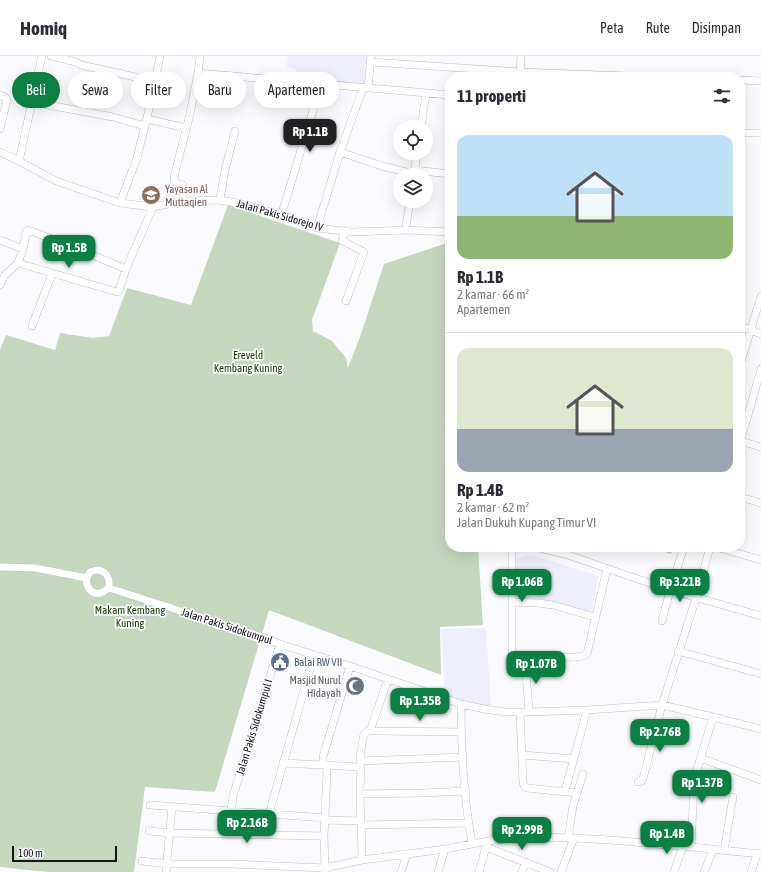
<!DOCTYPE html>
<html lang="id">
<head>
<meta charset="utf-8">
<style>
	body { margin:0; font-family:"Asap Condensed",sans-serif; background:#f2f2f3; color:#2b2b33; height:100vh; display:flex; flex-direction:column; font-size:15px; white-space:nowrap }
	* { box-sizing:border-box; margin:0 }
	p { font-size:13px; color:#7c7c81 }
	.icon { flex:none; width:22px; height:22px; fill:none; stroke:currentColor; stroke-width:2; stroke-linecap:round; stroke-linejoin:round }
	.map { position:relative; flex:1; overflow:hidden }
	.details { position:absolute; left:445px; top:16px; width:300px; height:480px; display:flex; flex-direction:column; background:#fff; border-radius:16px; box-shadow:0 4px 16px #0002 }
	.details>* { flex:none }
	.banner { position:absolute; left:12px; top:16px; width:373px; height:36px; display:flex; gap:8px }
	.buttons { position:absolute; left:393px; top:64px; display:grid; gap:8px }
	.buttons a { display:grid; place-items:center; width:40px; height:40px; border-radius:50%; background:#fff; box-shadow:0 4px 16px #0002; font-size:20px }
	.scale { position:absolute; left:12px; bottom:10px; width:105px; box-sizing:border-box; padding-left:4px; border:2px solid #161619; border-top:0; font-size:11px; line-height:14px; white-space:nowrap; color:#161619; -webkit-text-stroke:3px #fbfbff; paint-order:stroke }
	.price { position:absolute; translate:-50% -34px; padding:0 9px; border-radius:8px; background:#0b8043; color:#fff; font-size:13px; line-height:26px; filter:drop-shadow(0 1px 2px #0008) }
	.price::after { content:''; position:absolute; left:50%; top:24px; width:12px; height:9px; margin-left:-6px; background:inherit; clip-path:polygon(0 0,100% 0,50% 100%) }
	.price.active { background:#222; color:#fff }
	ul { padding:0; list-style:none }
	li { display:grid; align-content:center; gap:8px; height:212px; padding:0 12px }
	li+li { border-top:1px solid #e1e1e2 }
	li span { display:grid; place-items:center; height:124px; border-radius:12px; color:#555 }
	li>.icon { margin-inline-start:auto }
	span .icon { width:72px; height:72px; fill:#fffc; stroke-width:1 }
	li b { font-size:17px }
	h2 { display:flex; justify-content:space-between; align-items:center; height:48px; padding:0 12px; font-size:17px }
	.pill { padding:0 14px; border-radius:18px; background:#fff; box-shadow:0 4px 16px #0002; font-size:14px; line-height:36px }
	.pill.active { background:#0b8043; color:#fff }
	header { display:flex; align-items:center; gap:24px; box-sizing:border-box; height:56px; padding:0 20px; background:#fff; border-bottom:1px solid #e1e1e2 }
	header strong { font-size:19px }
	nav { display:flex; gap:22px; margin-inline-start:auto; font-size:14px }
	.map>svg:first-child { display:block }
</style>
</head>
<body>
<header>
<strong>Homiq</strong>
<nav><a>Peta</a><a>Rute</a><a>Disimpan</a></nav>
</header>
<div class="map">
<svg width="761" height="816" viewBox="0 0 761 816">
	<rect width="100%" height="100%" fill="#fbfbff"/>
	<path fill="#efeefc" d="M 288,0 L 367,0 L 367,27 L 296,23 L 296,13 L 287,11 Z
		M 531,499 L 599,520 L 591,557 L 544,544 L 515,545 L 515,503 Z
		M 486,572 L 491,652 L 445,645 L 441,573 Z"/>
	<path fill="#c5d8be" d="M 228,149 L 340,187 L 312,264 L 313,275 L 332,285 L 346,302 L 348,312 L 360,281 L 384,208 L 447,187 L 450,188 L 450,491 L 478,491 L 483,569 L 440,571 L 441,619 L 269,554 L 215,736 L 145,731 L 134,816 L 48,816 L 0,811 L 0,294 L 6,279 L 55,294 L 60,277 L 93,282 L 109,280 L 127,232 L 191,249 Z
		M 649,491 L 673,491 L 671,498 Z"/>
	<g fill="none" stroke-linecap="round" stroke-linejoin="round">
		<defs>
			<path id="minor" d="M 51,0 L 76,6 L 81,9 L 140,22 L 155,27
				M 371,6 L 520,16 L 653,21
				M 198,17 L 450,39
				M 520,21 L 521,0
				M 740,24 L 761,25
				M 368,32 L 371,0
				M 0,39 L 5,41 L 7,44 L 0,73
				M 32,46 L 113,61 L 145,70
				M 147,63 L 186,72
				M 421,71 L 426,38
				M 740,83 L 742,77 L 761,77
				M 0,96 L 19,105 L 56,125 L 120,147 L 153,151 L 183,145 L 220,144 L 237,147 L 268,155 L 317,172 L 352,176 L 407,174 L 450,176
				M 340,96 L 382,110 L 414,118
				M 19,105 L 42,0
				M 414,114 L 450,118
				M 414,119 L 417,97
				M 220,144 L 225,114 L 235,75
				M 183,145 L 183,129 L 177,127 L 174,124 L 174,121 L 189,62 L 198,17 L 200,0
				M 120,147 L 137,102 L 151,45 L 160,0
				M 281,160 L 321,28
				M 317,172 L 340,96 L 363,32
				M 407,174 L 406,170 L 410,145
				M 345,175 L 342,184 L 343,185 L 364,196 L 346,245
				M 0,184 L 23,193
				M 18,207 L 117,236 L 119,235 L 126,213 L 153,151
				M 0,229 L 5,219 L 18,207 L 23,193 L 26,177 L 28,174 L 78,193 L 126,213
				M 32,270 L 52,218
				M 740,270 L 761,278
				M 740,309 L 761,240
				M 740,385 L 761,391
				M 740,387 L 761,313
				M 740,441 L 761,447
				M 514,491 L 512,494 L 512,593 L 513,599 L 518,601 L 525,602 L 576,601 L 583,600 L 587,598 L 607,513
				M 536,491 L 565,498 L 670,534 L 761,560
				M 716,491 L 761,504
				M 0,511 L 35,512 L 87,522
				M 97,514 C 107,515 110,522 109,532 C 106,534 104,536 100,537 C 92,539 85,531 87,522 C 87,522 89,517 90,516 Z
				M 109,532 L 259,580 L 280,588 L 350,610 L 461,648 L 484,653 L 505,656 L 529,656 L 587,654 L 662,649 L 713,661 L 761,673
				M 512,546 L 538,547 L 553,549 L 595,561
				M 662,565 L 670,534 L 684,491
				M 678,595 L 761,618
				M 525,602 L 529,656
				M 461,648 C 461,695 464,743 472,788
				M 520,656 L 523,726 L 524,730 L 527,732 L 577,737
				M 371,672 L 371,674 L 374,675 L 462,676
				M 522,699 L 574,703
				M 700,702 L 761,724
				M 361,705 L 463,701
				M 283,707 L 360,711
				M 638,726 L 642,725 L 644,719 L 662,649 L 696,542 L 710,491
				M 565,735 L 587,654
				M 360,738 L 423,737 L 466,735
				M 150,749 L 326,762
				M 231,755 L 233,740 L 280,588
				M 269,758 L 314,599
				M 326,764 L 361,765
				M 361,769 L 468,767
				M 149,775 L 170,777 L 324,780
				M 568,782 L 573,750 L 583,718
				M 486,791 L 550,816
				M 691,791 L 694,728 L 696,717 L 713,661
				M 724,795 L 733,741
				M 362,804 C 362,780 360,757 360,733 C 360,726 362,707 360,702 L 363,682 L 364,679 L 371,672 L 388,623
				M 142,805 L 167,808 L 230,808 L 325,812 L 362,804 L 445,793 L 488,785 L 529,781 L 574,782 L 611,784 L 691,791 L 761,798
				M 166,816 L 172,750
				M 324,816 L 325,812 L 324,780 L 327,716 L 326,710 L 323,706 L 323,701 L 350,610
				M 401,816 L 407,798
				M 438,816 L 445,793
				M 479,816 L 487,787
				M 522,816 L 526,806
				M 561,816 L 574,782
				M 674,816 L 683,790
				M 704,816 L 713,794
				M 751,816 L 757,798"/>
		</defs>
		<use href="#minor" stroke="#bfbec8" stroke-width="8"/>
		<use href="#minor" stroke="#fff" stroke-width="7"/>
	</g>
	<defs>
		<symbol id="school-disc" viewBox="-11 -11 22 22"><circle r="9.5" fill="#8d6e63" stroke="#fbfbff"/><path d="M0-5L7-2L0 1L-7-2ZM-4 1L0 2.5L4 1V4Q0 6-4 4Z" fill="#fff"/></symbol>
		<symbol id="civic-disc" viewBox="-11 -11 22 22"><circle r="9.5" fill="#5c6f8a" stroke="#fbfbff"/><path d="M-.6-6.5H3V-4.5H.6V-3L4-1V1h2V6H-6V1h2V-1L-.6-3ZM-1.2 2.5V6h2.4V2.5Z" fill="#fff"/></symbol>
		<symbol id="mosque-disc" viewBox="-11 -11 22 22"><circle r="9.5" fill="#6b7280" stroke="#fbfbff"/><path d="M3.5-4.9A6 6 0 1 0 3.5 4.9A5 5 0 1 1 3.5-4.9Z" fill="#fff"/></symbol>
	</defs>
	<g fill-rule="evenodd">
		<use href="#school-disc" x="140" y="128" width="22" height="22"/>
		<use href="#civic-disc" x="269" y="595" width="22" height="22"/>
		<use href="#mosque-disc" x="344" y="619" width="22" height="22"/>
	</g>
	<g text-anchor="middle" stroke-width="3.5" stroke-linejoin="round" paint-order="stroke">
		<g font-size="11" fill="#785e54" stroke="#fbfbff" text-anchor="start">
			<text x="165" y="137">Yayasan Al<tspan x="165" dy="13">Muttaqien</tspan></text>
		</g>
		<g font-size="11" fill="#161619" stroke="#fbfbff">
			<text transform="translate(280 159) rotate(16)" y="4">Jalan Pakis Sidorejo IV</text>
			<text transform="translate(227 570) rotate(18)" y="4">Jalan Pakis Sidokumpul</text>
			<text transform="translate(254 671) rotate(-73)" y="4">Jalan Pakis Sidokumpul I</text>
		</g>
		<g font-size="11" fill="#153c00" stroke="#fbfbff">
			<text x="248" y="303">Ereveld<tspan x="248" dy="13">Kembang Kuning</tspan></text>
			<text x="130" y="558">Makam Kembang<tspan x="130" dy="13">Kuning</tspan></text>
		</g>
		<g font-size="11" fill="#4e5e75" stroke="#fbfbff" text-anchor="start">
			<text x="294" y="610">Balai RW VII</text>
		</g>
		<g font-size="11" fill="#5b616d" stroke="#fbfbff" text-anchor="end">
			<text x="341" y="628">Masjid Nurul<tspan x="341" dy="13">Hidayah</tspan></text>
		</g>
	</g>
</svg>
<div class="buttons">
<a><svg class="icon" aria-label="locate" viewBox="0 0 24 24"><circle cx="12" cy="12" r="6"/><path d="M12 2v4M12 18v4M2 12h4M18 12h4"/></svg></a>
<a><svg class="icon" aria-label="layers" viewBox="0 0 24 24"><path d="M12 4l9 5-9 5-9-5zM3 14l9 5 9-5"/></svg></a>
</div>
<div class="scale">100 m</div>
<b class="price active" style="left:310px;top:97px">Rp 1.1B</b>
<b class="price" style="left:69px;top:213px">Rp 1.5B</b>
<b class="price" style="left:522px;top:547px">Rp 1.06B</b>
<b class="price" style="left:680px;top:547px">Rp 3.21B</b>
<b class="price" style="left:536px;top:629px">Rp 1.07B</b>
<b class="price" style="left:420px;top:666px">Rp 1.35B</b>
<b class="price" style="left:660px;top:697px">Rp 2.76B</b>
<b class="price" style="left:702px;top:748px">Rp 1.37B</b>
<b class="price" style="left:247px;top:788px">Rp 2.16B</b>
<b class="price" style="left:522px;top:795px">Rp 2.99B</b>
<b class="price" style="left:667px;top:799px">Rp 1.4B</b>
<div class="banner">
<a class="pill active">Beli</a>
<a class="pill">Sewa</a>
<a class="pill">Filter</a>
<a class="pill">Baru</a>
<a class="pill">Apartemen</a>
</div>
<section class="details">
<h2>11 properti<svg class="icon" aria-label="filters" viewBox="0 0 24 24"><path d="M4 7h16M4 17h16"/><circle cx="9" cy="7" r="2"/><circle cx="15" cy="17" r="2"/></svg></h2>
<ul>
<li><span style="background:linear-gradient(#bfe0f5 65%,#8fb573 0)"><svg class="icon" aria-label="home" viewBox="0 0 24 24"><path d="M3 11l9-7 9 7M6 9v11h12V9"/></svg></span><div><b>Rp 1.1B</b><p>2 kamar · 66 m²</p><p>Apartemen</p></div></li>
<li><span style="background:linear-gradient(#dfe7d0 65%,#9aa5b1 0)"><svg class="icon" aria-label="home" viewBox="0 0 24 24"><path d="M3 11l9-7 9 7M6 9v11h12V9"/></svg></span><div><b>Rp 1.4B</b><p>2 kamar · 62 m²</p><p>Jalan Dukuh Kupang Timur VI</p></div></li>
</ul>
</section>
</div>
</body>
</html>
